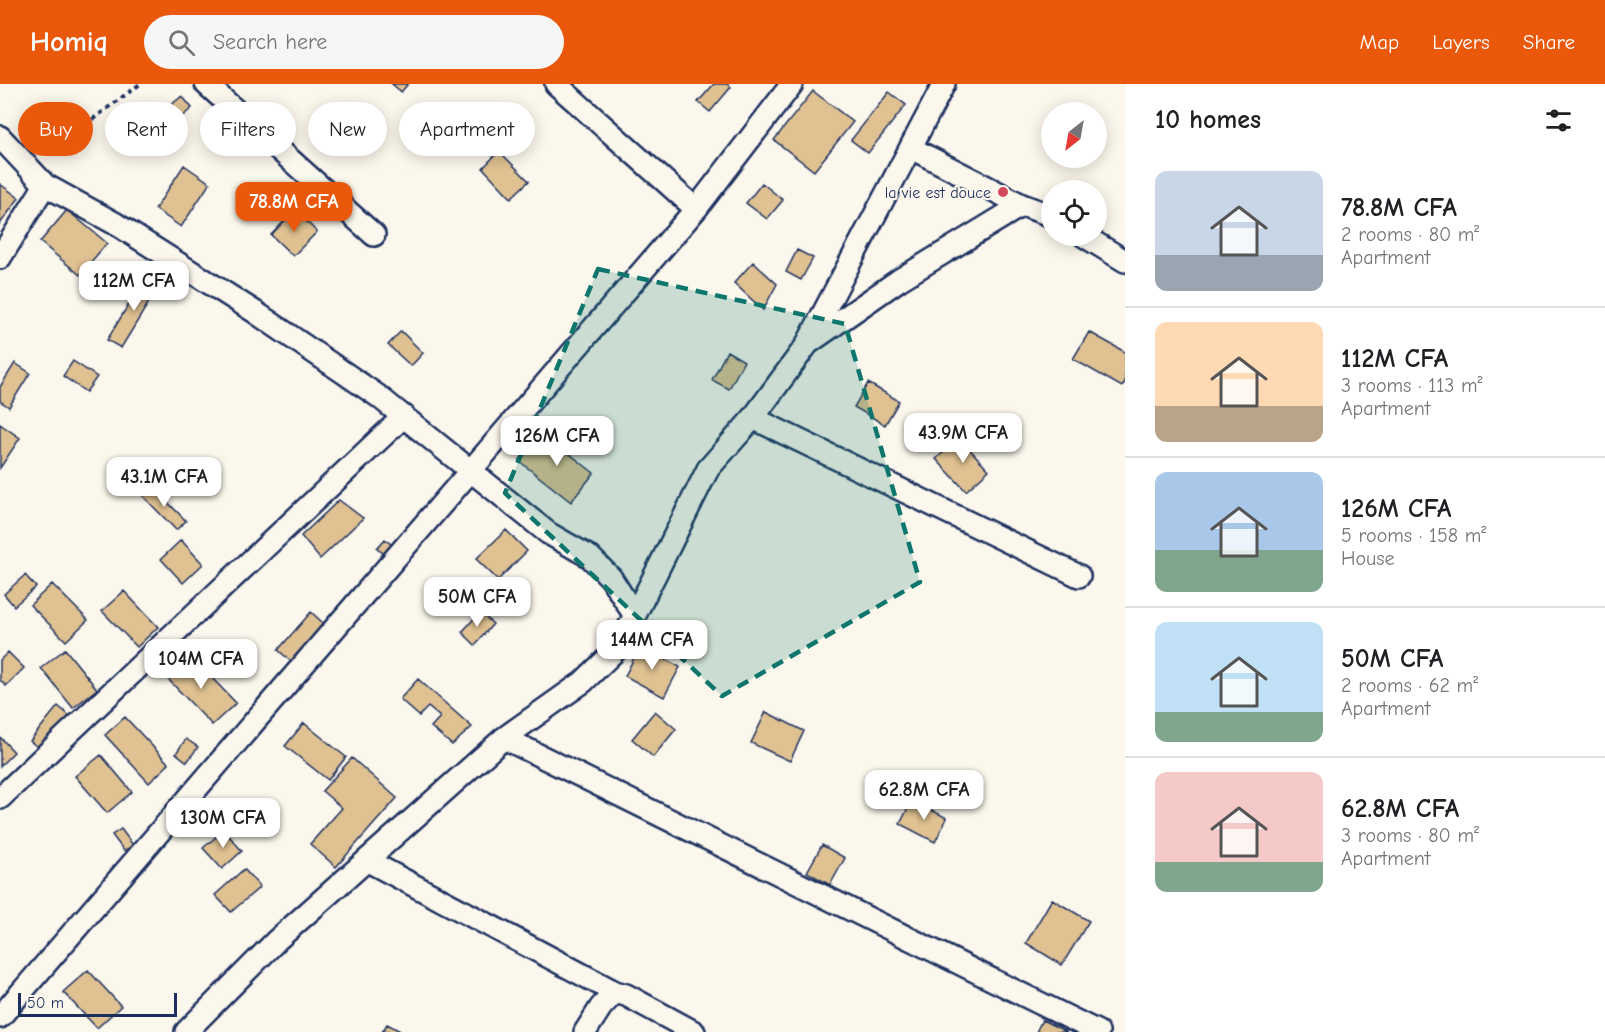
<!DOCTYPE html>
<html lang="en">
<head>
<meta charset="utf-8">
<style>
	body { margin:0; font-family:"Comic Neue",sans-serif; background:#f6f6f6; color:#202124; height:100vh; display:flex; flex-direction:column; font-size:22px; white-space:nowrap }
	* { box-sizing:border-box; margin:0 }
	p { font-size:20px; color:#757577 }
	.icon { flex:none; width:33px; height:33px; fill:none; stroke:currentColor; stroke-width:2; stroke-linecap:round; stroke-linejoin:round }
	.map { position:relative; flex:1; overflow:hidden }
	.sheet { display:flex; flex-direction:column; background:#fff; width:480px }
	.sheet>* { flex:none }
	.hud { position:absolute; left:18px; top:18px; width:570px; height:54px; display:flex; gap:12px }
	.needle { width:39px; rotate:211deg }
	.controls { position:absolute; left:1041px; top:18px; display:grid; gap:12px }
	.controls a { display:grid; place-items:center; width:66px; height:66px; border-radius:50%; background:#fff; box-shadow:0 3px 15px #0003; font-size:30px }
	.scale { position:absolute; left:18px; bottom:15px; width:159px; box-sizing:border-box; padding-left:6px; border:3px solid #1b2f5e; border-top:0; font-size:16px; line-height:21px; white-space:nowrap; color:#1b2f5e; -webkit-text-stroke:4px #fbf7ec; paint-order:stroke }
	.price { position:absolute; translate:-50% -51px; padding:0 14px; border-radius:12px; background:#fff; color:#222; font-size:20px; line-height:39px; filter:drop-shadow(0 2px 3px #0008) }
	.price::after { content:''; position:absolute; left:50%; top:36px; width:18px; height:14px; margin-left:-9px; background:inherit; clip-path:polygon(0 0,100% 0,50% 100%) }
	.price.current { background:#ea580c; color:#fff }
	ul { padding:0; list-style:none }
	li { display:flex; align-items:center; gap:18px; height:150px; padding:0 30px }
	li+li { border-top:2px solid #e0e0e0 }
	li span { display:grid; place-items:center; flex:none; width:168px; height:120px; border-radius:12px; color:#555 }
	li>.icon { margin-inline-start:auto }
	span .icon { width:72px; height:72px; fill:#fffc; stroke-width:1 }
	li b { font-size:26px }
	h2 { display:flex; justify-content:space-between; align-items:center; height:72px; padding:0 30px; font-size:26px }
	.chip { padding:0 21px; border-radius:27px; background:#fff; box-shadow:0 3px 15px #0003; font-size:21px; line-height:54px }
	.chip.current { background:#ea580c; color:#fff }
	header { display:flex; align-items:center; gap:36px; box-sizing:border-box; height:84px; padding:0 30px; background:#ea580c; color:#fff }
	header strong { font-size:28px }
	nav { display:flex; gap:33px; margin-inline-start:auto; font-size:21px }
	.search { width:420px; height:54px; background:#f6f6f6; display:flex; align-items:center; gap:15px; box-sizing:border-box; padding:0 21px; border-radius:33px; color:#757577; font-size:22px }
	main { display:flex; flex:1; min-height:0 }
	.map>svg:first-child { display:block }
</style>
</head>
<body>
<header>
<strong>Homiq</strong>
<div class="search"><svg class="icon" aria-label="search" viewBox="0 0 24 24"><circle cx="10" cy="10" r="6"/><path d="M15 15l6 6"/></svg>Search here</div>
<nav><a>Map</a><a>Layers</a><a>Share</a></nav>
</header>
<main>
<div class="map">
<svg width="1125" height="948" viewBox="0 0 1125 948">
	<rect width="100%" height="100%" fill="#fbf7ec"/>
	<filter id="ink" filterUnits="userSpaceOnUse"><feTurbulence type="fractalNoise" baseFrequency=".0167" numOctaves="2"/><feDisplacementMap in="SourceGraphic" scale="12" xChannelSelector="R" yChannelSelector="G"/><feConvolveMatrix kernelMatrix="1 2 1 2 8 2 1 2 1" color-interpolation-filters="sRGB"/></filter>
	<g filter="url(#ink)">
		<path fill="#dfc192" stroke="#1b2f5e" stroke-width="1.5" d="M 392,0 L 408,0 L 401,8 Z
			M 714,0 L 727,0 L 731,3 L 710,28 L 698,18 Z
			M 813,7 L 853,38 L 814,87 L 774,56 Z
			M 889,8 L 906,21 L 868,69 L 851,56 Z
			M 182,12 L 192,24 L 170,43 L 160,30 Z
			M 499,67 L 529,97 L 511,114 L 483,84 Z
			M 184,81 L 210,99 L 181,143 L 155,125 Z
			M 762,99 L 783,116 L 767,135 L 746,119 Z
			M 0,100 L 19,114 L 0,140 Z
			M 67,126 L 107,159 L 80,191 L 40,158 Z
			M 295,126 L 317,148 L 293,172 L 271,151 Z
			M 797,166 L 813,174 L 801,196 L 786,188 Z
			M 753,178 L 777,200 L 763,226 L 734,199 Z
			M 146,192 L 160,200 L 121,264 L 107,256 Z
			M 401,247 L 423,269 L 411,282 L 388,261 Z
			M 1089,248 L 1125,268 L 1125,298 L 1122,303 L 1073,275 Z
			M 727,267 L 744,277 L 729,305 L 712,296 Z
			M 73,277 L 97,293 L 86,308 L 63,292 Z
			M 15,279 L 30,289 L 9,323 L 0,317 L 0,303 Z
			M 868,299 L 899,317 L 885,341 L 854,323 Z
			M 0,340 L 20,354 L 0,384 Z
			M 542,348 L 594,389 L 571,418 L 519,377 Z
			M 959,354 L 989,386 L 966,407 L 936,375 Z
			M 153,403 L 186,437 L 176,446 L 143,412 Z
			M 339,416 L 363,434 L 320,475 L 301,452 Z
			M 506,446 L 527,467 L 498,496 L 476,475 Z
			M 385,455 L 402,470 L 394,479 L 377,464 Z
			M 181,456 L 203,480 L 183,499 L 161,475 Z
			M 25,491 L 36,503 L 14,522 L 4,510 Z
			M 52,500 L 88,536 L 66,557 L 30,521 Z
			M 124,507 L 158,543 L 137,563 L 102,527 Z
			M 311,528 L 333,548 L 300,585 L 278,566 Z
			M 480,528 L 493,540 L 475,561 L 462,548 Z
			M 640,562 L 680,583 L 664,613 L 625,592 Z
			M 65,565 L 97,605 L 73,624 L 41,584 Z
			M 8,568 L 24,584 L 6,602 L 0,596 L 0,576 Z
			M 190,571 L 236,619 L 212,641 L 166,593 Z
			M 418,595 L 472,643 L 452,661 L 431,643 L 440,633 L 428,623 L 419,632 L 400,615 Z
			M 58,622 L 70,632 L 42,667 L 30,657 Z
			M 655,627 L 676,645 L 653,673 L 632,655 Z
			M 766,628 L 804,647 L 790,677 L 751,659 Z
			M 125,633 L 169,680 L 149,699 L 105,651 Z
			M 304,639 L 346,673 L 328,696 L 285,662 Z
			M 0,653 L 14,668 L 0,682 Z
			M 186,655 L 198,663 L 187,678 L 176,669 Z
			M 101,671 L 132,708 L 107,729 L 75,692 Z
			M 352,674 L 397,714 L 336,783 L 310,760 L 342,724 L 322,707 Z
			M 912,716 L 947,734 L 935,758 L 900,740 Z
			M 121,745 L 133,761 L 124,767 L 112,751 Z
			M 224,746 L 242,767 L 222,785 L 203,764 Z
			M 822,761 L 845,774 L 830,801 L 807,788 Z
			M 244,785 L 260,803 L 231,828 L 215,811 Z
			M 1052,815 L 1089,837 L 1062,881 L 1026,859 Z
			M 88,886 L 121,922 L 97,944 L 63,908 Z
			M 1042,936 L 1067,948 L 1036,948 Z
			M 387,940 L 402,948 L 382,948 Z"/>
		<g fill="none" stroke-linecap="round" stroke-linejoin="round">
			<defs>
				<path id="minor" d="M 206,0 L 374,151
					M 556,0 L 696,125
					M 0,53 L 45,101 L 116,140 L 255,228 L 378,312 L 548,449 L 590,473 L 611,494 L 635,532
					M 911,64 L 1022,121
					M 1084,152 L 1125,177
					M 0,174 L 45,101
					M 810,258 L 899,196 L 1022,121 L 1052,132
					M 753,334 L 1079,492
					M 504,654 L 1098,948
					M 0,714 L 404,332
					M 368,777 L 615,908
					M 0,933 L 696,125 L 792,0
					M 186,948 L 277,856 L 504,654 L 583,598 L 619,563 L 708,385 L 753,334 L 806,262 L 944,0
					M 585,948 L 601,923 L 615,908 L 626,911 L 694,948"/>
			</defs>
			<use href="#minor" stroke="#1b2f5e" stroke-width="26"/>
			<path stroke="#1b2f5e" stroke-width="4" stroke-dasharray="4.5 4.5" stroke-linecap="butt" d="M 36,61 L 69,53 L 140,0"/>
			<use href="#minor" stroke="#fbf7ec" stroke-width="21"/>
		</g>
	</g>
	<path fill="#0f766e" fill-opacity="0.2" stroke="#0f766e" stroke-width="4.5" stroke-dasharray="12 8" stroke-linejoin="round" d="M 598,185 L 845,240 L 920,498 L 722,612 L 505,409 Z"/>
	<circle fill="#d1495b" stroke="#fbf7ec" stroke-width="2" cx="1003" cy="108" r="6"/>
	<g text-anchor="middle" stroke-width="4.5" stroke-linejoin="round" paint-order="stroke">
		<g font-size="16" fill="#1b2f5e" stroke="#fbf7ec" text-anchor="end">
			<text x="991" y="114">la vie est douce</text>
		</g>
	</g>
</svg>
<div class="controls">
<a><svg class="needle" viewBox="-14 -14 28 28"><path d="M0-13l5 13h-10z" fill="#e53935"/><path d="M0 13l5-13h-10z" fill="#757577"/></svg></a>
<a><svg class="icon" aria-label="locate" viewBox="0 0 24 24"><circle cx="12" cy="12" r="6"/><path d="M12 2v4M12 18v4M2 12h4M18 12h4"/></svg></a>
</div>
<div class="scale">50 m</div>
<b class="price current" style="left:294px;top:149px">78.8M CFA</b>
<b class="price" style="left:134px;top:228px">112M CFA</b>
<b class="price" style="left:963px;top:380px">43.9M CFA</b>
<b class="price" style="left:557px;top:383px">126M CFA</b>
<b class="price" style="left:164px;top:424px">43.1M CFA</b>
<b class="price" style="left:477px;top:544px">50M CFA</b>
<b class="price" style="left:652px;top:587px">144M CFA</b>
<b class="price" style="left:201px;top:606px">104M CFA</b>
<b class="price" style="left:924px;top:737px">62.8M CFA</b>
<b class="price" style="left:223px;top:765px">130M CFA</b>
<div class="hud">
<a class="chip current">Buy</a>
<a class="chip">Rent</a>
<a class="chip">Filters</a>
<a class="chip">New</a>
<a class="chip">Apartment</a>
</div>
</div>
<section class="sheet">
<h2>10 homes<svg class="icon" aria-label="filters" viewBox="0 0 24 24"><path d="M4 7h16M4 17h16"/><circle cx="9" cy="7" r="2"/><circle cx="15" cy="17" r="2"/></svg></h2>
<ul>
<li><span style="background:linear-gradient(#c9d6e8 70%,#9aa5b1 0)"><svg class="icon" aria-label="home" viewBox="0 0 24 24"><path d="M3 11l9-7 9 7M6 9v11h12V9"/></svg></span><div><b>78.8M CFA</b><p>2 rooms · 80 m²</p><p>Apartment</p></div></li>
<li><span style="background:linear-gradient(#ffd9b3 70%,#b9a48a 0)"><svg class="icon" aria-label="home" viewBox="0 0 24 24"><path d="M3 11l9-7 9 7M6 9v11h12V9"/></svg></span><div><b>112M CFA</b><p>3 rooms · 113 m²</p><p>Apartment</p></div></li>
<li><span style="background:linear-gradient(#a9c7e8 65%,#7fa58c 0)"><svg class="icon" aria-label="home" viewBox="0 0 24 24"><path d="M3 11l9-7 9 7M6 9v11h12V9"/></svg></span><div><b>126M CFA</b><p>5 rooms · 158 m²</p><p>House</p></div></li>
<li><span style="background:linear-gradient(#bfe0f5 75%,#7fa58c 0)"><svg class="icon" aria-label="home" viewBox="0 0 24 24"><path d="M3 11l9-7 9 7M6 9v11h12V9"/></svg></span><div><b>50M CFA</b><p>2 rooms · 62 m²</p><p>Apartment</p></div></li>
<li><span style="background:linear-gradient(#f6c9c9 75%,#7fa58c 0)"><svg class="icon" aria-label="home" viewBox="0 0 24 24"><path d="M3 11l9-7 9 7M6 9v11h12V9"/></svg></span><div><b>62.8M CFA</b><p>3 rooms · 80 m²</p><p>Apartment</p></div></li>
</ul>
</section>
</main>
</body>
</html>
